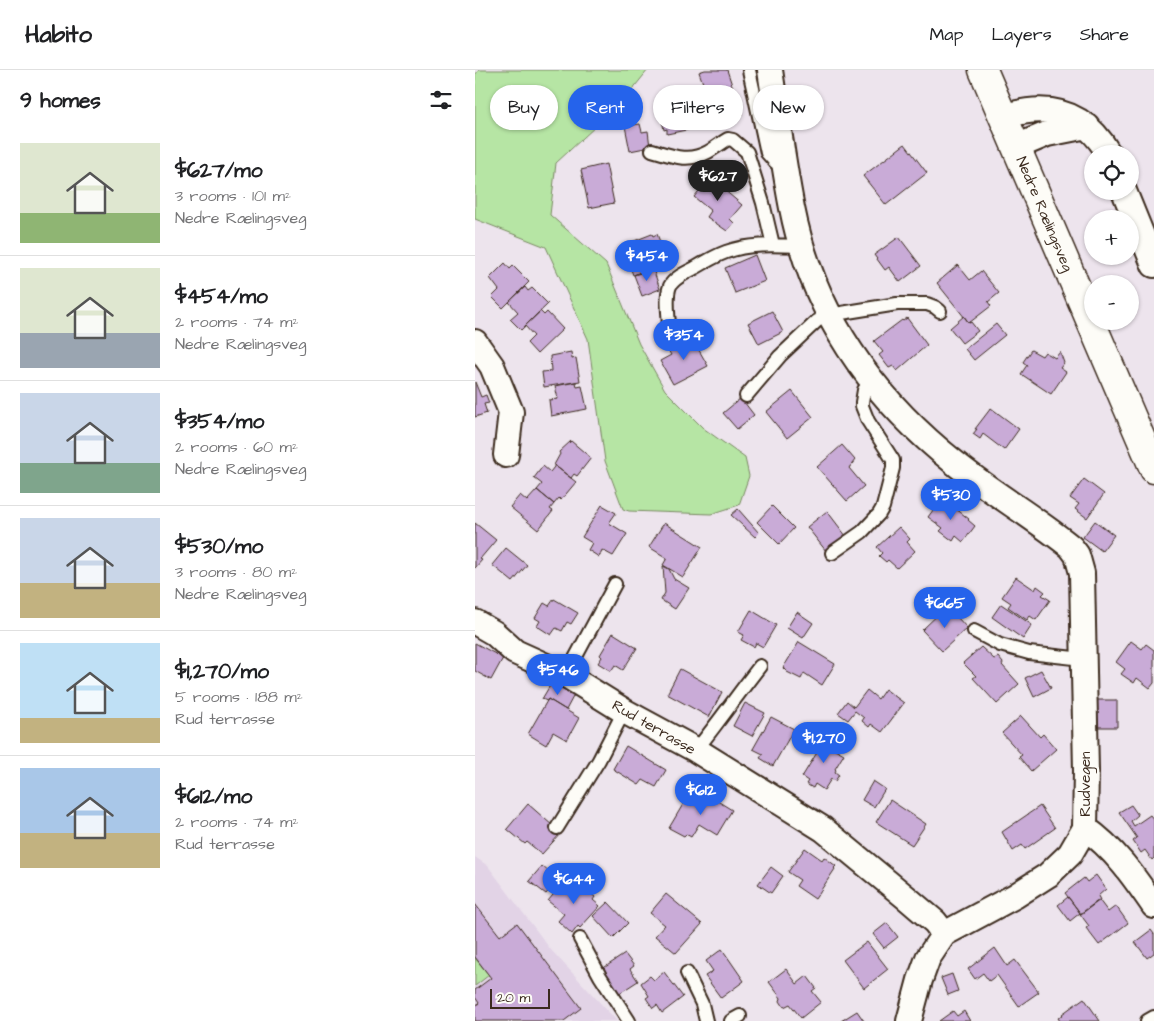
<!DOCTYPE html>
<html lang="en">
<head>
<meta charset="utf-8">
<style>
	body { margin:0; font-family:"Architects Daughter",sans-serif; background:#f6f6f6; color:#202124; height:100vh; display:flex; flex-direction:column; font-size:19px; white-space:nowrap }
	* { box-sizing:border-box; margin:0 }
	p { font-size:16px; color:#757577 }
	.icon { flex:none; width:28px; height:28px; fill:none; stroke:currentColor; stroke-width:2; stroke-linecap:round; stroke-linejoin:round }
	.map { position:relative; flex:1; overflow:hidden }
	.sheet { display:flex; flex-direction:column; background:#fff; width:475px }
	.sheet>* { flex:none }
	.guide { position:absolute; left:15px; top:15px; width:475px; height:45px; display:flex; gap:10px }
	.buttons { position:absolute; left:609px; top:75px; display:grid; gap:10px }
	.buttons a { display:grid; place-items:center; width:55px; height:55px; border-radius:50%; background:#fff; box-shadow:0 1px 4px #0004; font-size:25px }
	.scale { position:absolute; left:15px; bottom:12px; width:60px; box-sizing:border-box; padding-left:5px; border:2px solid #3b2a1e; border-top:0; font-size:14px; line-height:18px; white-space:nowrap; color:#3b2a1e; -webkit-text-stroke:4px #fdfcf7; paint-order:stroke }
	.price { position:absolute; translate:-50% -42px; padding:0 11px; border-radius:18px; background:#2563eb; color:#fff; font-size:16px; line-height:32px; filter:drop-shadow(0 1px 2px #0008) }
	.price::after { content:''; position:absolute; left:50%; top:30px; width:15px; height:11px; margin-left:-8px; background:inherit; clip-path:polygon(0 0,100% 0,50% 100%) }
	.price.on { background:#222; color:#fff }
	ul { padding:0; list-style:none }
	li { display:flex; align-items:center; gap:15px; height:125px; padding:0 20px }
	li+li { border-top:1px solid #e0e0e0 }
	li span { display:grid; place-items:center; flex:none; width:140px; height:100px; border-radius:0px; color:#555 }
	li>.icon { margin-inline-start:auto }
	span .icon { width:60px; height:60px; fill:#fffc; stroke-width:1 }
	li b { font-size:21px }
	h2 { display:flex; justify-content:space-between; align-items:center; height:60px; padding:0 20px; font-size:21px }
	.chip { padding:0 18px; border-radius:22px; background:#fff; box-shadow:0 1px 4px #0004; font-size:18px; line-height:45px }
	.chip.on { background:#2563eb; color:#fff }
	header { display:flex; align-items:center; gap:30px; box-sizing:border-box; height:70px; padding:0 25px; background:#fff; border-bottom:1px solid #e0e0e0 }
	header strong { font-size:24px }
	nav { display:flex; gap:28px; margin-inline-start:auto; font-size:18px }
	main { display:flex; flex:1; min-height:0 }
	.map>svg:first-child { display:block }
</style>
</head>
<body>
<header>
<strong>Habito</strong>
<nav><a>Map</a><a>Layers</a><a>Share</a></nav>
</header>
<main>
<section class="sheet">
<h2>9 homes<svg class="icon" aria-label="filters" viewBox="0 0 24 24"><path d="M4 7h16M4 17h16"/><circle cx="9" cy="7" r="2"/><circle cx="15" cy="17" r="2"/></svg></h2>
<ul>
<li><span style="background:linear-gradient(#dfe7d0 70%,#8fb573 0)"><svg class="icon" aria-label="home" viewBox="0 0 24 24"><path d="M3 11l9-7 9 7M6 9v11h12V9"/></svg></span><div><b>$627/mo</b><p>3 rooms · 101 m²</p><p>Nedre Rælingsveg</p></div></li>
<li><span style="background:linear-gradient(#dfe7d0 65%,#9aa5b1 0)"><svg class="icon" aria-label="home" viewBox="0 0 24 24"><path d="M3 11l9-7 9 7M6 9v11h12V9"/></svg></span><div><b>$454/mo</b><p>2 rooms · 74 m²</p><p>Nedre Rælingsveg</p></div></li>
<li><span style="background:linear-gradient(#c9d6e8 70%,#7fa58c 0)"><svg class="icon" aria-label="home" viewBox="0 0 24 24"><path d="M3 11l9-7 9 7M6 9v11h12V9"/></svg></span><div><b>$354/mo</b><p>2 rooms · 60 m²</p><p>Nedre Rælingsveg</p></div></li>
<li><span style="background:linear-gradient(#c9d6e8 65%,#c2b280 0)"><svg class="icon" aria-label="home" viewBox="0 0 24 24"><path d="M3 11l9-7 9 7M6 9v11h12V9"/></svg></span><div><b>$530/mo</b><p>3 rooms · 80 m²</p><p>Nedre Rælingsveg</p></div></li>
<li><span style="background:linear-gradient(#bfe0f5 75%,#c2b280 0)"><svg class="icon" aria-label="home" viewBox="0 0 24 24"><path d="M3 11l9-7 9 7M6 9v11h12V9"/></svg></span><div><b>$1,270/mo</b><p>5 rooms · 188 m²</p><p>Rud terrasse</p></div></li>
<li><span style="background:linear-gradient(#a9c7e8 65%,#c2b280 0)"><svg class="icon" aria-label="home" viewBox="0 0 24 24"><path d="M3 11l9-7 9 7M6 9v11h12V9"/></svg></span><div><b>$612/mo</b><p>2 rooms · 74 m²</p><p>Rud terrasse</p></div></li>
</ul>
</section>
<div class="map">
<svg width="679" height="951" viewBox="0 0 679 951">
	<rect width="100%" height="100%" fill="#ede4ed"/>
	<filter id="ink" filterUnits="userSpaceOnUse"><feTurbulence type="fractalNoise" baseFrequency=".02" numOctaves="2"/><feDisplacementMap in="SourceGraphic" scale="10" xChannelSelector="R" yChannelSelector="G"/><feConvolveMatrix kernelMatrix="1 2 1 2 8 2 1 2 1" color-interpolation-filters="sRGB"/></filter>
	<g filter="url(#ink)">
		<path fill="#e2d3e6" d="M 0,787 L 13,796 L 76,880 L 142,951 L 0,951 Z"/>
		<path fill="#b6e5a4" stroke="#788861" d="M 4,0 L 173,0 L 148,31 L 81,93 L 75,145 L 131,194 L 164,274 L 190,320 L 228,358 L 270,388 L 274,406 L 264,435 L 236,444 L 154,441 L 148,439 L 130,391 L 113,269 L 71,177 L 0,149 L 0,5 Z
			M 0,888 L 14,905 L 0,916 Z"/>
		<path fill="#c9abd7" stroke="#3b2a1e" d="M 230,0 L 252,0 L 267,45 L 242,53 L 224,2 Z
			M 212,32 L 216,59 L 192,64 L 192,59 L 189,60 L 187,50 L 190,50 L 188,36 Z
			M 165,54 L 167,62 L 173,61 L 175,77 L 155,81 L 150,56 Z
			M 430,74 L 452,103 L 411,135 L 388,106 Z
			M 131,94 L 139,133 L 114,138 L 106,100 Z
			M 242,103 L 253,112 L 247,118 L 267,135 L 255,149 L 259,153 L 252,161 L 232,147 L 236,141 L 219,127 L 236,106 L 238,108 Z
			M 177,164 L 178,166 L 182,164 L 192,190 L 187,192 L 188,193 L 158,205 L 149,180 L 156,178 L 154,173 Z
			M 424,167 L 446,196 L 425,212 L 414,197 L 410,200 L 399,185 Z
			M 280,185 L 290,211 L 260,223 L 250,198 Z
			M 30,193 L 35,199 L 38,196 L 54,212 L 28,238 L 17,227 L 24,220 L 15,208 Z
			M 483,195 L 495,210 L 506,201 L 524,223 L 513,232 L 516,236 L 494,253 L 462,213 Z
			M 178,199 L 185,219 L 167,226 L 159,205 Z
			M 50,217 L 53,221 L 57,218 L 73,234 L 46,260 L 35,249 L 43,242 L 34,232 Z
			M 65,241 L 69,245 L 72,242 L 88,259 L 62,284 L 52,273 L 59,266 L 50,256 Z
			M 297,241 L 308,262 L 284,274 L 273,253 Z
			M 489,246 L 494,253 L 496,252 L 503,261 L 487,273 L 475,258 Z
			M 432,248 L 452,275 L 422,301 L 418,296 L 414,298 L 404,285 L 408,282 L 399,271 L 427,250 L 428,251 Z
			M 521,254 L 530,265 L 499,290 L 490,279 Z
			M 217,268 L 233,296 L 198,314 L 185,291 L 196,285 L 193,280 Z
			M 556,280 L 567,286 L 570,282 L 580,288 L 585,282 L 589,293 L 585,298 L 591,302 L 576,324 L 546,304 L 552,295 L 548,292 Z
			M 96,282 L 97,289 L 101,288 L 105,311 L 69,317 L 67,302 L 76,301 L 75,286 Z
			M 0,312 L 6,327 L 11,325 L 14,333 L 9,334 L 12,343 L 0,347 Z
			M 101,312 L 102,317 L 107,316 L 112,339 L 76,346 L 74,330 L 83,329 L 80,316 Z
			M 317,321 L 338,347 L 312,368 L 291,342 Z
			M 266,328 L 279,345 L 262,359 L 248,343 Z
			M 516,338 L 544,359 L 529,380 L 508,364 L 505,369 L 498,364 L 502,359 L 500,359 Z
			M 96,371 L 116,388 L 102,406 L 99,404 L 96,408 L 79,395 L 85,384 L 84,382 Z
			M 367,375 L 380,390 L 374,398 L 389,416 L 372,431 L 342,397 Z
			M 79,395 L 101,412 L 86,430 L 84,428 L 79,434 L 62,420 L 67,414 L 59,408 L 68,396 L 75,402 L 79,397 Z
			M 609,409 L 629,424 L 612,448 L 600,439 L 604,434 L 595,428 Z
			M 62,420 L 79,434 L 75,439 L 78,441 L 63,460 L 35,437 L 45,425 L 52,431 Z
			M 467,428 L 494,449 L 493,450 L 500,456 L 488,472 L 481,466 L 478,471 L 465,461 L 468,458 L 453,447 Z
			M 127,435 L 141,443 L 134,453 L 152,464 L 138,486 L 127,480 L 124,487 L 113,480 L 117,473 L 107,467 Z
			M 297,436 L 319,458 L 304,474 L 282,452 Z
			M 263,439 L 284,463 L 280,467 L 256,445 Z
			M 352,441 L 371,466 L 351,481 L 332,457 Z
			M 620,451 L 639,465 L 627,481 L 608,467 Z
			M 0,453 L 21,470 L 5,489 L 7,490 L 0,498 Z
			M 189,453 L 227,477 L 208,507 L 188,495 L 192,488 L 174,477 Z
			M 424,457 L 435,469 L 432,472 L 440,481 L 422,498 L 413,490 L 411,492 L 404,486 L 407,483 L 402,477 Z
			M 31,478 L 52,495 L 38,512 L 17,495 Z
			M 188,496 L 194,499 L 199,509 L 214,518 L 200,539 L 186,530 L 190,523 Z
			M 541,507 L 560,520 L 562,516 L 570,522 L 567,525 L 575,530 L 561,550 L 555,546 L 552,550 L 533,537 L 536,533 L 527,527 Z
			M 79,529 L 103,543 L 96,554 L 92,552 L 87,561 L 81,558 L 76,565 L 62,556 L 65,551 L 60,548 L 69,533 L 74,536 Z
			M 526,534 L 557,555 L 548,569 L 517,547 Z
			M 472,536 L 492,558 L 467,581 L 447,560 Z
			M 276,540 L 301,555 L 288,577 L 281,573 L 279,577 L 266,570 L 269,565 L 263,562 Z
			M 322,542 L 338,553 L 328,568 L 312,558 Z
			M 138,563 L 162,578 L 148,600 L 140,595 L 136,601 L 123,593 L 127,587 L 125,585 Z
			M 656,571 L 667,579 L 671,574 L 679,580 L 679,613 L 675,618 L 662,608 L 659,613 L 646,604 L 650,599 L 641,592 Z
			M 324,572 L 360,594 L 347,615 L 329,603 L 326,609 L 312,602 L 308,598 Z
			M 0,573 L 28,588 L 16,610 L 0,601 Z
			M 506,577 L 519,589 L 523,587 L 528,593 L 527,595 L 544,614 L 522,634 L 498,608 L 501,606 L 488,593 Z
			M 205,599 L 247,622 L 234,647 L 192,624 Z
			M 566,600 L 576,618 L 559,627 L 550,608 Z
			M 77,612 L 99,625 L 91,640 L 73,629 L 72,631 L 67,629 Z
			M 410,619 L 429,633 L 407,662 L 396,654 L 394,657 L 387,651 L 389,648 L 380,641 L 373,650 L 363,643 L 372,631 L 379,637 L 392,620 L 403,629 Z
			M 73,629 L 104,648 L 92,670 L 78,662 L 71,675 L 53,664 Z
			M 621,630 L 642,630 L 642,657 L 621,657 Z
			M 270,633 L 290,643 L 277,666 L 258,656 Z
			M 546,646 L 565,667 L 568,664 L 581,679 L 556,701 L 544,687 L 547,685 L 527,663 Z
			M 296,647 L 319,659 L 298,696 L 285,688 L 288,684 L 278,679 Z
			M 354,663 L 366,669 L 360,679 L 369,684 L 360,699 L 361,700 L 360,702 L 364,705 L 360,711 L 356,709 L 349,720 L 340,714 L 338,718 L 331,714 L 333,711 L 327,707 Z
			M 151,676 L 191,700 L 181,717 L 168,710 L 164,715 L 138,699 Z
			M 398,711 L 410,719 L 399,737 L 387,730 Z
			M 226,721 L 257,740 L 242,765 L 224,754 L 216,767 L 211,764 L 209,766 L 194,758 L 210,731 L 217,735 Z
			M 415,730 L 451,754 L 437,775 L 401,752 Z
			M 53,734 L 86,763 L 67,784 L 52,772 L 50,774 L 32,759 Z
			M 656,735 L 663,745 L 656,751 L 659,756 L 675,745 L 679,750 L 679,788 L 677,790 L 670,780 L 666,783 L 658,771 L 662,768 L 644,742 Z
			M 565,736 L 580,758 L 550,779 L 547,775 L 538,781 L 527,762 Z
			M 330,778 L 347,790 L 349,787 L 361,796 L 359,798 L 360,799 L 340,829 L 321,816 L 325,810 L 313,802 Z
			M 67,796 L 83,810 L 71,824 L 54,811 Z
			M 296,797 L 308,806 L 296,823 L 283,814 Z
			M 621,805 L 631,819 L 623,826 L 625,830 L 606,844 L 590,823 L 609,808 L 612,812 Z
			M 92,808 L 99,814 L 101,811 L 120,827 L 118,830 L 125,836 L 105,858 L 103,856 L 97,864 L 83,851 L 89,844 L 73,831 Z
			M 191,824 L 227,854 L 201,883 L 180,866 L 190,855 L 175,843 Z
			M 593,827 L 605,843 L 595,851 L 583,835 Z
			M 624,830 L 633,842 L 641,836 L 653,853 L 624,875 L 611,858 L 614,856 L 605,844 Z
			M 133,832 L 153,853 L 138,868 L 118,846 Z
			M 0,834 L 25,866 L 42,853 L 106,938 L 89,951 L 0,951 L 0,936 L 4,933 L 0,927 L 0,920 L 16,908 L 0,887 Z
			M 412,853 L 423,867 L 409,878 L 398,864 Z
			M 676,860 L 679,864 L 679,883 L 672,888 L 660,872 Z
			M 392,872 L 413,899 L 389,918 L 368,890 Z
			M 520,878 L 532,896 L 540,890 L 564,922 L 544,936 L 522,905 L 514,911 L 508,903 L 500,909 L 493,899 Z
			M 247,879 L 269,911 L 246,928 L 230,906 L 238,901 L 231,891 Z
			M 150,884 L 159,896 L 155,899 L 163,911 L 143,924 L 127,899 Z
			M 311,899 L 322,914 L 332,906 L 341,918 L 337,921 L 346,932 L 326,948 L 315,934 L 309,937 L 305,931 L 306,928 L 294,912 Z
			M 189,902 L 208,927 L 187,943 L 182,935 L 178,938 L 171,928 L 174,926 L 166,913 L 175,906 L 179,910 Z
			M 477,904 L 483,921 L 473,925 L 466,908 Z
			M 609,928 L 625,951 L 585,951 L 583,948 L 588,945 L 587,944 Z
			M 382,941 L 389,951 L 366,951 Z
			M 478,941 L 482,946 L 489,941 L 495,951 L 464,951 Z"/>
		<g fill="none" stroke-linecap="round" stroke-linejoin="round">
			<defs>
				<path id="lane" d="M 274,0 L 292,83 L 300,92 L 309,98
					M 177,80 C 197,86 213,93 233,82 C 240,78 246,73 253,69 L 258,70 L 272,82 L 288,133 L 298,175
					M 194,258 C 194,245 190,228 195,216 C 199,208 212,202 220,198 C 230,192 240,186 251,182 C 275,173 302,175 327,176
					M 271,326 L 305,286 L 342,251 L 354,245 L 422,234 L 452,234 L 460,237 L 465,241
					M 357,483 L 387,462 L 404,444 L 408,437 L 418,398 L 418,390 L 393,351 L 387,336 L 387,332 L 389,320 L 396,311
					M 499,561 L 525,575 L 554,583 L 608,589
					M 91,605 L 140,514
					M 221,680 C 243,653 263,624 285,596
					M 82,758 L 124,690 L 149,641
					M 105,869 L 125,906 L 154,951
					M 212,903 L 227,934 L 231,951
					M 256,951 L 265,946
					M 672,951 L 679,947"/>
				<path id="street" d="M 295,0 C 302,46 308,92 317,138 C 338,244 397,327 480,393 C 517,423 559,447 596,477 L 602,485 L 607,503 L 611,701 L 610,758 L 595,784 L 573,805 L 540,826 L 469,864 L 453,888 L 445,910 L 434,951
					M 527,47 C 573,32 609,41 634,84
					M 541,77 L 572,64 L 612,56
					M 649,121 L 679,195
					M 0,272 L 17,296 L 36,342 L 31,385
					M 0,552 L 19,563 L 40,582 L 91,605 L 149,641 L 221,680 L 348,759 L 433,829 L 460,852 L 469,864
					M 610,758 C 640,779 659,807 679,836"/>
				<path id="primary" d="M 508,0 L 679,399"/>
			</defs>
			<use href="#lane" stroke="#3b2a1e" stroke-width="16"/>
			<use href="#street" stroke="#3b2a1e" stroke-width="28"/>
			<use href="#primary" stroke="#3b2a1e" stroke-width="31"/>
			<use href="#lane" stroke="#fdfcf7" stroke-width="12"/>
			<use href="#street" stroke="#fdfcf7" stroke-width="24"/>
			<use href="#primary" stroke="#fdfcf7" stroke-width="28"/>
		</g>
	</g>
	<g text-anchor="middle" stroke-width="4.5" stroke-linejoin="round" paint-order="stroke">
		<g font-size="15" fill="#3b2a1e" stroke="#fdfcf7">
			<text transform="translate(570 144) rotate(67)" y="5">Nedre Rælingsveg</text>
			<text transform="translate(179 657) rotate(30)" y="5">Rud terrasse</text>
			<text transform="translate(610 714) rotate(-90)" y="5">Rudvegen</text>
		</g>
	</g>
</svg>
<div class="buttons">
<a><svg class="icon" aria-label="locate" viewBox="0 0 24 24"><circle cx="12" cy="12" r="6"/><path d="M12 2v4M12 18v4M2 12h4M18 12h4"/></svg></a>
<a>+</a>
<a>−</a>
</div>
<div class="scale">20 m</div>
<b class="price on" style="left:243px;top:132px">$627</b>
<b class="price" style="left:172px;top:212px">$454</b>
<b class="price" style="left:209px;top:291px">$354</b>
<b class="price" style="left:476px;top:451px">$530</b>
<b class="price" style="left:470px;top:559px">$665</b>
<b class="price" style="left:83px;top:626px">$546</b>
<b class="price" style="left:349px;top:694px">$1,270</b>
<b class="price" style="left:226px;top:746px">$612</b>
<b class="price" style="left:99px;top:835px">$644</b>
<div class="guide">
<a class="chip">Buy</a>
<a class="chip on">Rent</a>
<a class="chip">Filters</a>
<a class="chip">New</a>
</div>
</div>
</main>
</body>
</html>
